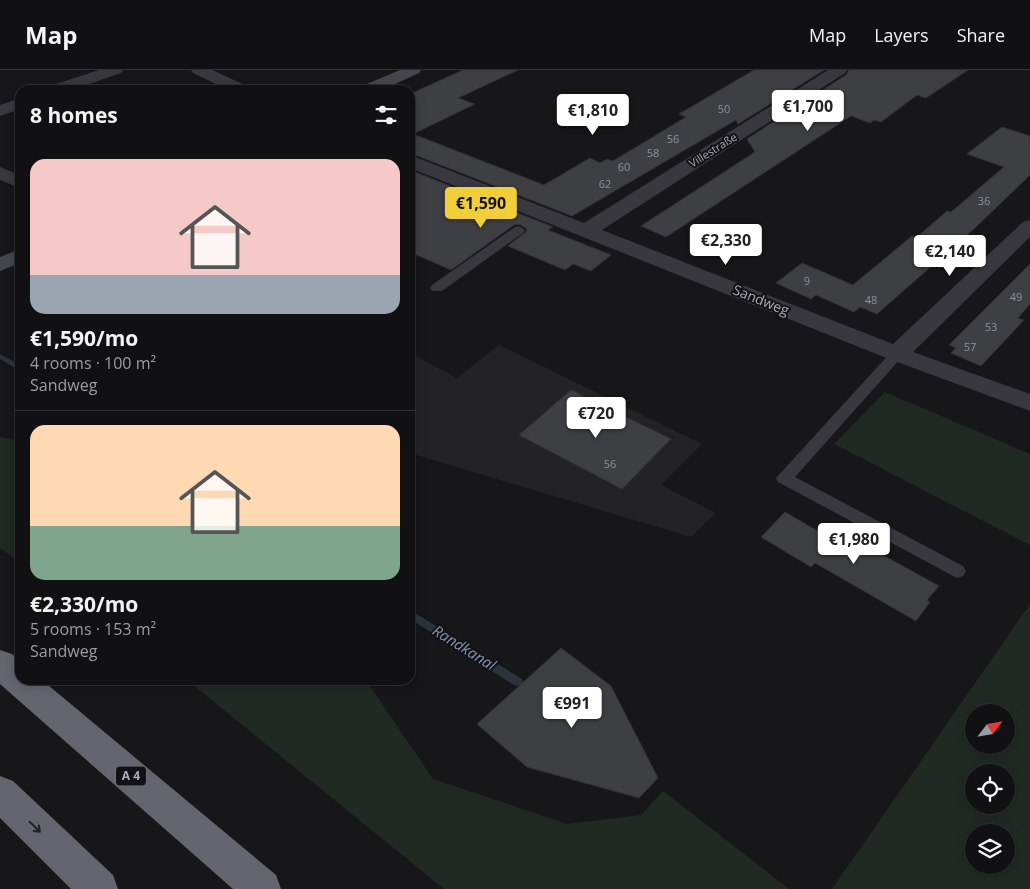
<!DOCTYPE html>
<html lang="en">
<head>
<meta charset="utf-8">
<style>
	body { margin:0; font-family:"Open Sans",sans-serif; background:#1e1f21; color:#f1f3f6; height:100vh; display:flex; flex-direction:column; font-size:19px; white-space:nowrap }
	* { box-sizing:border-box; margin:0 }
	p { font-size:16px; color:#9c9da0 }
	.icon { flex:none; width:28px; height:28px; fill:none; stroke:currentColor; stroke-width:2; stroke-linecap:round; stroke-linejoin:round }
	.map { position:relative; flex:1; overflow:hidden }
	.side { position:absolute; left:15px; top:15px; width:400px; height:600px; display:flex; flex-direction:column; background:#111113; border-radius:15px; box-shadow:0 2px 12px #0003,0 0 0 1px #303133 }
	.side>* { flex:none }
	.needle { width:32px; rotate:59deg }
	.controls { position:absolute; left:965px; top:634px; display:grid; gap:10px }
	.controls a { display:grid; place-items:center; width:50px; height:50px; border-radius:50%; background:#111113; box-shadow:0 2px 12px #0003,0 0 0 1px #303133; font-size:25px }
	.price { position:absolute; translate:-50% -42px; padding:0 11px; border-radius:5px; background:#fff; color:#222; font-size:16px; line-height:32px; filter:drop-shadow(0 1px 2px #0008) }
	.price::after { content:''; position:absolute; left:50%; top:30px; width:15px; height:11px; margin-left:-8px; background:inherit; clip-path:polygon(0 0,100% 0,50% 100%) }
	.price.current { background:#efce39; color:#111 }
	ul { padding:0; list-style:none }
	li { display:grid; align-content:center; gap:10px; height:265px; padding:0 15px }
	li+li { border-top:1px solid #303133 }
	li span { display:grid; place-items:center; height:155px; border-radius:15px; color:#555 }
	li>.icon { margin-inline-start:auto }
	span .icon { width:90px; height:90px; fill:#fffc; stroke-width:1 }
	li b { font-size:21px }
	h2 { display:flex; justify-content:space-between; align-items:center; height:60px; padding:0 15px; font-size:21px }
	header { display:flex; align-items:center; gap:30px; box-sizing:border-box; height:70px; padding:0 25px; background:#111113; border-bottom:1px solid #303133 }
	header strong { font-size:24px }
	nav { display:flex; gap:28px; margin-inline-start:auto; font-size:18px }
	.map>svg:first-child { display:block }
</style>
</head>
<body>
<header>
<strong>Map</strong>
<nav><a>Map</a><a>Layers</a><a>Share</a></nav>
</header>
<div class="map">
<svg width="1030" height="819" viewBox="0 0 1030 819">
	<rect width="100%" height="100%" fill="#171719"/>
	<path fill="#232326" d="M 499,275 L 702,374 L 661,415 L 716,443 L 691,467 L 410,383 L 410,283 L 457,308 Z"/>
	<path fill="#212923" fill-rule="evenodd" d="M 885,322 L 1030,384 L 1030,475 L 834,374 Z
		M 0,367 L 20,370 L 20,492 L 0,478 Z
		M 1030,534 L 1030,819 L 832,819 ZM 1006,642 L 1006,675 L 974,675 L 974,642 ZM 974,702 L 1006,702 L 1006,735 L 974,735 ZM 974,762 L 1006,762 L 1006,795 L 974,795 Z
		M 187,610 L 366,610 L 433,709 L 567,754 L 641,745 L 663,721 L 789,819 L 444,819 Z"/>
	<g fill="none" stroke-linecap="round" stroke-linejoin="round">
		<path fill="#2d333d" fill-rule="evenodd" d="M 0,284 L 20,295 L 20,301 L 0,289 Z
			M 410,540 L 522,609 L 523,612 L 522,615 L 518,616 L 514,615 L 410,549 Z"/>
	</g>
	<path fill="#3e3f43" stroke="#323135" d="M 463,0 L 518,0 L 458,28 L 475,34 L 413,64 L 544,115 L 590,88 L 600,93 L 607,89 L 613,91 L 686,47 L 679,44 L 754,0 L 824,0 L 738,54 L 736,50 L 572,146 L 410,83 L 410,24 Z
		M 849,0 L 968,0 L 926,28 L 917,25 L 881,52 L 874,50 L 870,53 L 851,46 L 666,167 L 641,156 L 755,82 L 747,69 L 846,5 Z
		M 1002,57 L 1030,66 L 1030,105 L 975,158 L 877,244 L 860,237 L 854,242 L 816,225 L 811,229 L 776,213 L 802,193 L 853,215 L 912,166 L 916,168 L 947,141 L 951,142 L 1004,97 L 967,84 Z
		M 410,100 L 553,157 L 548,160 L 611,185 L 591,201 L 573,194 L 565,200 L 508,176 L 527,161 L 526,158 L 519,154 L 514,155 L 451,200 L 410,182 Z
		M 1030,194 L 1030,234 L 1018,248 L 1024,250 L 981,296 L 951,283 L 956,278 L 949,275 Z
		M 571,320 L 671,369 L 622,419 L 519,365 Z
		M 785,442 L 835,471 L 843,463 L 939,516 L 927,530 L 930,532 L 916,551 L 815,493 L 811,497 L 761,467 Z
		M 561,578 L 611,616 L 658,708 L 639,728 L 527,697 L 477,654 Z"/>
	<g fill="none" stroke-linecap="round" stroke-linejoin="round">
		<path fill="#38383e" fill-rule="evenodd" d="M 519,156 L 525,160 L 523,163 L 442,221 L 432,221 L 430,218 L 432,215 L 515,157 Z
			M 897,280 L 902,281 L 904,284 L 902,287 L 795,407 L 963,496 L 966,501 L 963,506 L 957,508 L 778,412 L 776,408 L 892,281 Z"/>
		<path fill="#38383e" fill-rule="evenodd" d="M 99,0 L 123,0 L 121,3 L 72,20 L 48,20 L 50,16 Z
			M 191,0 L 212,0 L 247,16 L 249,20 L 228,20 L 193,3 Z
			M 828,0 L 847,0 L 845,3 L 602,160 L 893,274 L 1023,152 L 1030,150 L 1030,167 L 913,282 L 1030,324 L 1030,341 L 889,289 L 410,98 L 410,85 L 584,153 Z
			M 20,28 L 20,39 L 0,46 L 0,35 Z
			M 0,97 L 20,105 L 20,118 L 0,110 Z"/>
		<path fill="#46474e" fill-rule="evenodd" d="M 400,0 L 421,0 L 419,3 L 382,20 L 360,20 L 362,16 Z
			M 20,179 L 20,193 L 0,201 L 0,187 Z"/>
		<path fill="#64656f" fill-rule="evenodd" d="M 0,580 L 12,584 L 20,591 L 20,610 L 42,610 L 276,805 L 281,819 L 233,819 L 0,614 Z
			M 0,706 L 13,711 L 113,805 L 118,819 L 71,819 L 0,748 Z"/>
	</g>
	<defs><path id="oneway-shaft" d="M-6 0H5M1.5-3L5.5 0L1.5 3" fill="none" stroke-width="1.6" stroke-linecap="round" stroke-linejoin="round" transform="scale(1.25)"/></defs>
	<use stroke="#222326" href="#oneway-shaft" transform="translate(35 757) rotate(44)"/>
	<g text-anchor="middle" stroke-width="4" stroke-linejoin="round" paint-order="stroke">
		<g font-size="11" fill="#8e919c">
			<text x="724" y="43">50</text>
			<text x="673" y="73">56</text>
			<text x="653" y="87">58</text>
			<text x="624" y="101">60</text>
			<text x="605" y="118">62</text>
			<text x="984" y="135">36</text>
			<text x="807" y="215">9</text>
			<text x="1016" y="231">49</text>
			<text x="871" y="234">48</text>
			<text x="991" y="261">53</text>
			<text x="970" y="281">57</text>
			<text x="610" y="398">56</text>
		</g>
		<g font-size="11" fill="#a9acb9" stroke="#121214">
			<text transform="translate(713 80) rotate(-32)" y="4">Villestraße</text>
		</g>
		<rect fill="#121214" stroke="#7c7e88" stroke-width="1" x="116" y="696.5" width="30" height="19" rx="4"/>
		<g font-size="12" font-weight="bold" fill="#a9acb9">
			<text x="131" y="710">A 4</text>
		</g>
		<g font-size="14" fill="#a9acb9" stroke="#121214">
			<text transform="translate(761 230) rotate(22)" y="5">Sandweg</text>
		</g>
		<g font-size="15" font-style="italic" fill="#8194b3" stroke="#121214">
			<text transform="translate(464 578) rotate(32)" y="5">Randkanal</text>
		</g>
	</g>
</svg>
<div class="controls">
<a><svg class="needle" viewBox="-14 -14 28 28"><path d="M0-13l5 13h-10z" fill="#e53935"/><path d="M0 13l5-13h-10z" fill="#9c9da0"/></svg></a>
<a><svg class="icon" aria-label="locate" viewBox="0 0 24 24"><circle cx="12" cy="12" r="6"/><path d="M12 2v4M12 18v4M2 12h4M18 12h4"/></svg></a>
<a><svg class="icon" aria-label="layers" viewBox="0 0 24 24"><path d="M12 4l9 5-9 5-9-5zM3 14l9 5 9-5"/></svg></a>
</div>
<b class="price" style="left:808px;top:62px">€1,700</b>
<b class="price" style="left:593px;top:66px">€1,810</b>
<b class="price current" style="left:481px;top:159px">€1,590</b>
<b class="price" style="left:726px;top:196px">€2,330</b>
<b class="price" style="left:950px;top:207px">€2,140</b>
<b class="price" style="left:596px;top:369px">€720</b>
<b class="price" style="left:854px;top:495px">€1,980</b>
<b class="price" style="left:572px;top:659px">€991</b>
<section class="side">
<h2>8 homes<svg class="icon" aria-label="filters" viewBox="0 0 24 24"><path d="M4 7h16M4 17h16"/><circle cx="9" cy="7" r="2"/><circle cx="15" cy="17" r="2"/></svg></h2>
<ul>
<li><span style="background:linear-gradient(#f6c9c9 75%,#9aa5b1 0)"><svg class="icon" aria-label="home" viewBox="0 0 24 24"><path d="M3 11l9-7 9 7M6 9v11h12V9"/></svg></span><div><b>€1,590/mo</b><p>4 rooms · 100 m²</p><p>Sandweg</p></div></li>
<li><span style="background:linear-gradient(#ffd9b3 65%,#7fa58c 0)"><svg class="icon" aria-label="home" viewBox="0 0 24 24"><path d="M3 11l9-7 9 7M6 9v11h12V9"/></svg></span><div><b>€2,330/mo</b><p>5 rooms · 153 m²</p><p>Sandweg</p></div></li>
</ul>
</section>
</div>
</body>
</html>
